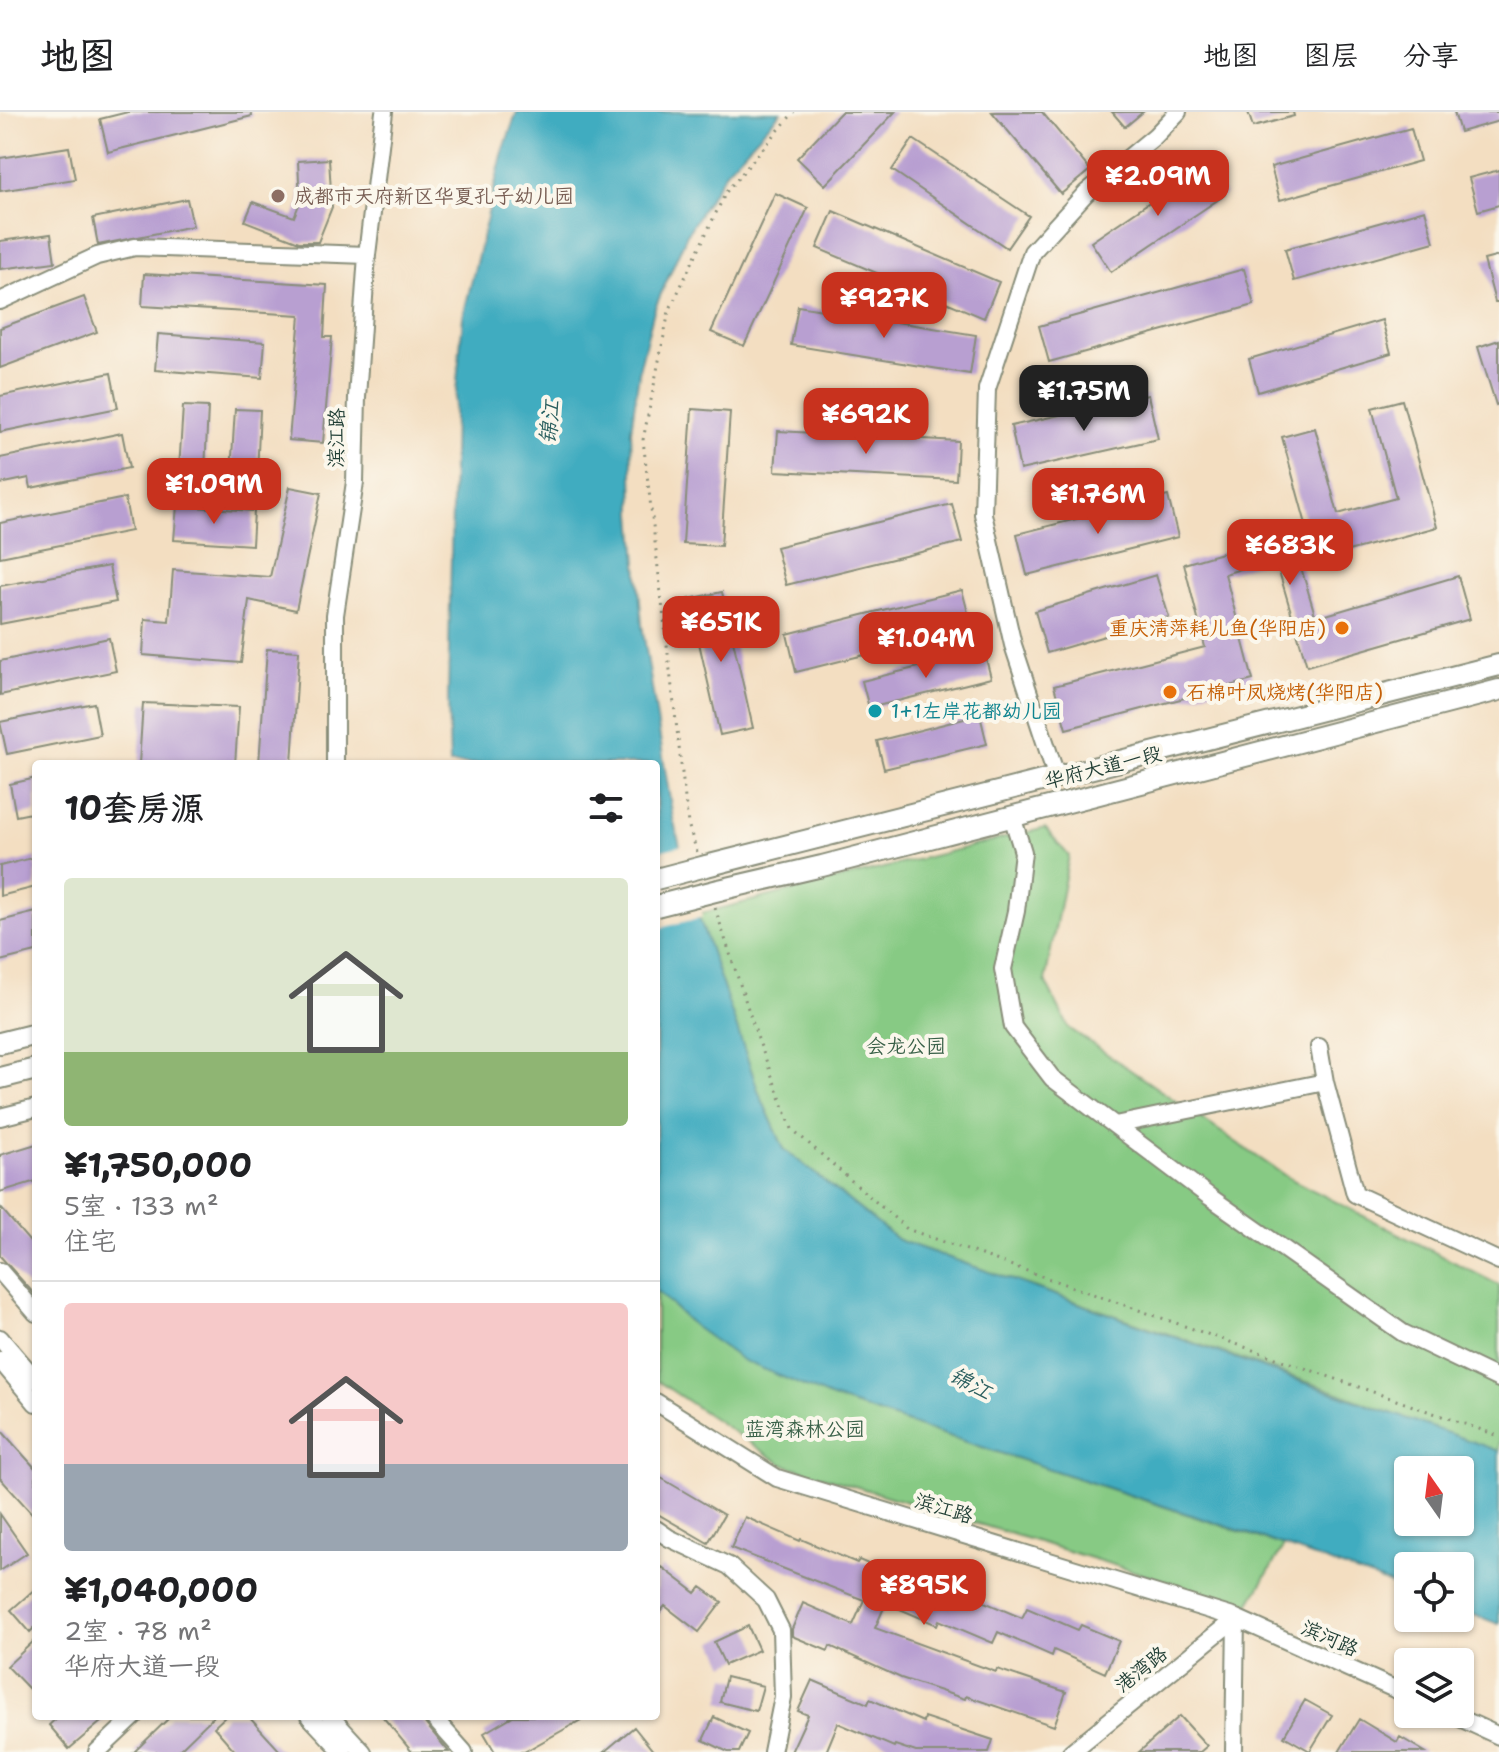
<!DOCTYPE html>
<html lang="zh">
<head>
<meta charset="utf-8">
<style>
	body { margin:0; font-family:"Shantell Sans","LXGW WenKai TC",sans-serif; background:#f6f6f6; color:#202124; height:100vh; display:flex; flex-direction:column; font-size:30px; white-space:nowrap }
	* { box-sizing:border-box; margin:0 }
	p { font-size:26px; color:#757577 }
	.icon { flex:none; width:44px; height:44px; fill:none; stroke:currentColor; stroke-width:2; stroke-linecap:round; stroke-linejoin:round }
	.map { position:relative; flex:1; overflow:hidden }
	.details { position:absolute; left:32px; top:648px; width:628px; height:960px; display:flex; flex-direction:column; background:#fff; border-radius:8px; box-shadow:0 2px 6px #0004 }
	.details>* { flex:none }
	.needle { width:52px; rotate:346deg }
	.controls { position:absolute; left:1394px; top:1344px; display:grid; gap:16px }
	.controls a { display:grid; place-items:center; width:80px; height:80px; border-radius:8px; background:#fff; box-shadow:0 2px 6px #0004; font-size:40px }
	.price { position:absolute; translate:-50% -68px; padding:0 18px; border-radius:16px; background:#c8321e; color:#fff; font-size:26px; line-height:52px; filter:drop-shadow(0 2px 4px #0008) }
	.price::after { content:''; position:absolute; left:50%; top:48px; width:24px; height:18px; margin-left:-12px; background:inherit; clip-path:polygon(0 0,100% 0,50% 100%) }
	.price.on { background:#222; color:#fff }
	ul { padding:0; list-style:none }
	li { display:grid; align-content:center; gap:16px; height:424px; padding:0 32px }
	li+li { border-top:2px solid #e0e0e0 }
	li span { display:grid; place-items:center; height:248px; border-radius:8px; color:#555 }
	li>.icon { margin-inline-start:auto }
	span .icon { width:144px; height:144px; fill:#fffc; stroke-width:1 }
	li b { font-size:34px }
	h2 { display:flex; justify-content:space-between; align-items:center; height:96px; padding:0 32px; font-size:34px }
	header { display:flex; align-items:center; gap:48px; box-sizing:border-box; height:112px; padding:0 40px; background:#fff; border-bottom:2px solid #e0e0e0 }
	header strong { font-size:38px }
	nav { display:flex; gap:44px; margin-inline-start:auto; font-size:28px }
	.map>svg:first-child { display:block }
</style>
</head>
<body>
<header>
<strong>地图</strong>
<nav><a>地图</a><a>图层</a><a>分享</a></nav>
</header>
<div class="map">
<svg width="1499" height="1640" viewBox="0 0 1499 1640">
	<rect width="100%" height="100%" fill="#fbf7ec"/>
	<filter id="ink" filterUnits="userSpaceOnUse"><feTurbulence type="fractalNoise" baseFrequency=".0125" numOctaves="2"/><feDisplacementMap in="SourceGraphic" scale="16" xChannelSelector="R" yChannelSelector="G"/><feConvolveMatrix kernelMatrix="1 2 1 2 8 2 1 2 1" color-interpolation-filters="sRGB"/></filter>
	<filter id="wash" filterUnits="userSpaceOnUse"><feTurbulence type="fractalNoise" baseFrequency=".006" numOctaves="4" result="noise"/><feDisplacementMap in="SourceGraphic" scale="32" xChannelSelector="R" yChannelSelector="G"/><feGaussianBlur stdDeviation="1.8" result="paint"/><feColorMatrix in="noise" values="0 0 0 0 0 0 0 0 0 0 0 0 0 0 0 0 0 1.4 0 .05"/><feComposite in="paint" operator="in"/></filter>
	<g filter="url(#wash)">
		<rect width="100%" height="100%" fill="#f3dec1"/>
		<path fill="#87ca84" stroke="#53845c" stroke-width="2" d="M 1045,716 L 1069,744 L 1045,869 L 1069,916 L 1287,1065 L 1499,1173 L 1499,1342 L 1325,1276 L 898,1128 L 784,1037 L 759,981 L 698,802 Z
			M 656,1178 L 695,1215 L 832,1286 L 1284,1434 L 1248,1494 L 782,1352 L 656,1268 Z"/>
		<path fill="#41acc0" stroke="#30747a" stroke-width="2" fill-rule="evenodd" d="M 517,0 L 781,0 L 727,58 L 687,122 L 654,198 L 640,254 L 631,318 L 633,402 L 642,513 L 673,707 L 698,802 L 759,981 L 784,1037 L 898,1128 L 1499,1339 L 1499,1512 L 1460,1498 L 1460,1454 L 1408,1454 L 1408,1479 L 1265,1427 L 832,1286 L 742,1248 L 695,1215 L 656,1178 L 656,652 L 450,652 L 448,587 L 454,302 L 463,205 L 503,39 ZM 1408,1358 L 1460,1358 L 1460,1410 L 1408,1410 Z"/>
		<path fill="#f3dec1" d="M 684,733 L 703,805 L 656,817 L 656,740 Z"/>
		<g id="blocks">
			<path fill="#b89fd1" d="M 128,0 L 251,0 L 252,4 L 108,40 L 100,7 Z
				M 841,0 L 895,0 L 825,73 L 797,46 Z
				M 992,0 L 1042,0 L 1090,58 L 1061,82 Z
				M 1112,0 L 1143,0 L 1125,15 Z
				M 1248,0 L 1293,0 L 1294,4 L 1253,15 Z
				M 1454,0 L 1499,0 L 1499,9 L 1460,20 Z
				M 1411,16 L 1420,49 L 1280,88 L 1271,55 Z
				M 913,27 L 1029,104 L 1007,136 L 892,58 Z
				M 69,35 L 75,67 L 0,79 L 0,46 Z
				M 329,47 L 332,95 L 318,130 L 299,130 L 245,109 L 253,90 L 294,105 L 300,90 L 298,49 Z
				M 1204,53 L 1225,83 L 1111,160 L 1091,130 Z
				M 1499,58 L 1499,93 L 1478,99 L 1469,66 Z
				M 775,81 L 808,96 L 744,234 L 711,220 Z
				M 187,87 L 193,114 L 98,133 L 93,106 Z
				M 1425,98 L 1434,130 L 1294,169 L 1285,137 Z
				M 833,99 L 999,170 L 984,206 L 817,136 Z
				M 51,122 L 55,150 L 0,157 L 0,129 Z
				M 1499,144 L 1499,190 L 1495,190 L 1484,148 Z
				M 1244,157 L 1254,193 L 1049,250 L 1039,214 Z
				M 144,162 L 327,173 L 324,225 L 332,225 L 323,331 L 289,328 L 300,203 L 142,194 Z
				M 84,185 L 97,220 L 0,256 L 0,216 Z
				M 798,194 L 976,223 L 970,262 L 791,233 Z
				M 1382,208 L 1391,241 L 1258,280 L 1249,247 Z
				M 158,222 L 265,230 L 262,266 L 155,258 Z
				M 1499,228 L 1499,292 L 1496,293 L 1478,235 Z
				M 111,261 L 118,296 L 0,320 L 0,284 Z
				M 1148,283 L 1158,327 L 1020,358 L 1011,314 Z
				M 1402,288 L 1437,415 L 1300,452 L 1316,506 L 1458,464 L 1470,507 L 1307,554 L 1275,446 L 1225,462 L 1253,568 L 1066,617 L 1054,574 L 1205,535 L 1184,452 L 1307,416 L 1282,325 L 1315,316 L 1338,402 L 1396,386 L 1372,296 Z
				M 183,294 L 208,295 L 205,359 L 179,358 Z
				M 235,297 L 260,298 L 257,362 L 231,361 Z
				M 692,297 L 730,300 L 721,434 L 683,432 Z
				M 778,319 L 958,329 L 956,368 L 775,359 Z
				M 122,321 L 129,356 L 31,376 L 29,366 L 0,372 L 0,346 Z
				M 290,375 L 321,381 L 296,498 L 249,488 L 241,551 L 143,543 L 145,507 L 169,509 L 173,458 L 270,465 Z
				M 1168,384 L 1178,425 L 1027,463 L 1017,422 Z
				M 125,386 L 131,419 L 0,445 L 0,411 Z
				M 952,392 L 962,430 L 786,473 L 776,435 Z
				M 177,394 L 254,399 L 252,433 L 174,428 Z
				M 109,454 L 116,490 L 0,512 L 0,474 Z
				M 1156,463 L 1169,505 L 1047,541 L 1035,499 Z
				M 962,478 L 972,516 L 796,560 L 787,522 Z
				M 722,480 L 753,616 L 720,623 L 689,487 Z
				M 109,526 L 116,559 L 0,583 L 0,549 Z
				M 267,537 L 299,539 L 292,652 L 259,652 Z
				M 984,539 L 991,566 L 869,596 L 862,569 Z
				M 94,591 L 100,623 L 7,642 L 0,610 Z
				M 143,591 L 239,595 L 235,652 L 139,652 Z
				M 980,603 L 987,632 L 884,657 L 877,629 Z
				M 36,666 L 36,700 L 16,704 L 10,672 Z
				M 36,745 L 36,775 L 0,784 L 0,754 Z
				M 36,800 L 36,840 L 0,849 L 0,809 Z
				M 36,1032 L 36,1069 L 0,1080 L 0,1043 Z
				M 0,1095 L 36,1137 L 36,1184 L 0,1144 Z
				M 0,1317 L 36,1357 L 36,1406 L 0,1366 Z
				M 656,1363 L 724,1403 L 708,1431 L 656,1401 Z
				M 0,1402 L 27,1441 L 0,1459 Z
				M 745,1405 L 800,1429 L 801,1427 L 857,1451 L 859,1448 L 910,1470 L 912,1465 L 966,1488 L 968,1483 L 1022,1506 L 1027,1496 L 1078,1518 L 1081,1513 L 1119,1529 L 1105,1561 L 1054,1538 L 1052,1544 L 998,1520 L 993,1531 L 939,1508 L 937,1513 L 886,1491 L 875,1516 L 996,1560 L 997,1557 L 1066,1580 L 1054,1614 L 966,1584 L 965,1587 L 901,1566 L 830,1534 L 828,1539 L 792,1524 L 792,1517 L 803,1491 L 853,1513 L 864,1488 L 731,1436 Z
				M 662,1455 L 696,1481 L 701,1475 L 722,1490 L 699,1520 L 665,1494 L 656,1505 L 656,1463 Z
				M 36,1476 L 36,1514 L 30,1520 L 11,1498 Z
				M 748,1514 L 759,1538 L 725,1553 L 714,1530 Z
				M 36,1527 L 36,1572 L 30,1578 L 7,1554 Z
				M 726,1565 L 763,1574 L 756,1599 L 720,1590 Z
				M 812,1568 L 868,1592 L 870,1587 L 923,1610 L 924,1605 L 993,1628 L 989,1640 L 916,1640 L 895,1633 L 894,1635 L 838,1611 L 826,1640 L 791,1640 L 808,1603 L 798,1599 Z
				M 1305,1588 L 1332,1603 L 1310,1639 L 1284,1624 Z
				M 59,1604 L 108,1604 L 69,1637 L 49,1613 Z
				M 171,1604 L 214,1604 L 177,1640 L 134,1640 Z
				M 226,1604 L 248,1604 L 281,1640 L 236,1640 L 214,1615 Z
				M 382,1604 L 419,1604 L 449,1640 L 412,1640 Z
				M 513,1604 L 588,1604 L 524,1640 L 495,1640 L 484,1621 Z
				M 1180,1604 L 1207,1634 L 1200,1640 L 1139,1640 Z
				M 714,1605 L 748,1621 L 739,1640 L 728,1640 L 703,1628 Z
				M 1359,1607 L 1397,1630 L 1400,1625 L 1425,1640 L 1339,1640 Z
				M 634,1615 L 654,1640 L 604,1640 Z"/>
		</g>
	</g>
	<g filter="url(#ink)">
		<use href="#blocks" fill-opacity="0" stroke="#898e7a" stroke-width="2"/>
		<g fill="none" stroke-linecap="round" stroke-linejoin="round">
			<defs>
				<path id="minor" d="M 0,189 L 97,144 L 135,135 L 367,143
					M 335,652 L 335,503 L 355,370 L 357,285 L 367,143 L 384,0
					M 1057,666 L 1013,533 L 983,402 L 987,277 L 1032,140 L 1086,81 L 1155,24 L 1178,0
					M 1012,704 L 1023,740 L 1016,799 L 1003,857 L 1013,915 L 1052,966 L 1210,1085 L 1403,1221 L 1499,1267
					M 1319,935 L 1325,970 L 1355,1082 L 1499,1149
					M 0,1005 L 36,996
					M 1115,1013 L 1325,970
					M 0,1159 L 36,1201
					M 0,1226 L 36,1268
					M 0,1248 L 36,1291
					M 656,1290 L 777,1366 L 1236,1506 L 1408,1583
					M 656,1417 L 669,1426 L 729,1454 L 766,1488 L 781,1518 L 783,1585 L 772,1640
					M 1451,1602 L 1499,1624
					M 309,1604 L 343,1640
					M 330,1604 L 363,1640
					M 432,1604 L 464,1640
					M 97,1640 L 135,1604
					M 1071,1640 L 1236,1506
					M 1234,1640 L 1236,1506"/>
				<path id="major" d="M 706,754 L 1499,553
					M 719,778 L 822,754 L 1499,578
					M 0,931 L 36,922
					M 0,966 L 36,957"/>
			</defs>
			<use href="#minor" stroke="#898e7a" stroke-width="20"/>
			<use href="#major" stroke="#898e7a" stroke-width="24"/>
			<path stroke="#898e7a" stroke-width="3" stroke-dasharray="2 6" stroke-linecap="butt" d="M 697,740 L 688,712 L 643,328 L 669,199 L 726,80 L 794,0
				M 715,796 L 758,927 L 792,1017 L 907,1117 L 1499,1324"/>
			<use href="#minor" stroke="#fff" stroke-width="16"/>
			<use href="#major" stroke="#fff" stroke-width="20"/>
			<defs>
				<path id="major-bridge" d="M 656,767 L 706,754
					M 656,794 L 719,778"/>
			</defs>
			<use href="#major-bridge" stroke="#898e7a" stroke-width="24" stroke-linecap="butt"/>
			<use href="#major-bridge" stroke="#fff" stroke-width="20"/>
		</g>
	</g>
	<circle fill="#8d6e63" stroke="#fbf7ec" stroke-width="3" cx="278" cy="84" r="8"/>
	<g fill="#e8710a" stroke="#fbf7ec" stroke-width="3">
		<circle cx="1342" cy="516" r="8"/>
		<circle cx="1170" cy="580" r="8"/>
	</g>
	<circle fill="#0f9aa8" stroke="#fbf7ec" stroke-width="3" cx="875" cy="599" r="8"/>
	<g text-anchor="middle" stroke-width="8" stroke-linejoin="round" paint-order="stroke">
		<g font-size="20" fill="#785e54" stroke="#fbf7ec" text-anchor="start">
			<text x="294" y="91">成都市天府新区华夏孔子幼儿园</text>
		</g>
		<g font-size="20" fill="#1f3d34" stroke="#fbf7ec">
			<text transform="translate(336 326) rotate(-89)" y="7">滨江路</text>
			<text transform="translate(1103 655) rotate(-14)" y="7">华府大道一段</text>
			<text transform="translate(944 1396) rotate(17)" y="7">滨江路</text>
			<text transform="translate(1330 1526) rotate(24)" y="7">滨河路</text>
			<text transform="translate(1141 1557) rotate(-39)" y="7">港湾路</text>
		</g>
		<g font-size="20" fill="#c56008" stroke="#fbf7ec" text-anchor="end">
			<text x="1326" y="523">重庆清萍耗儿鱼(华阳店)</text>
			<text x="1186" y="587" text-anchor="start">石棉叶凤烧烤(华阳店)</text>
		</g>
		<g font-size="20" fill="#0d838f" stroke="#fbf7ec" text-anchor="start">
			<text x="891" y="606">1+1左岸花都幼儿园</text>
		</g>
		<g font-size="20" fill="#396048" stroke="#fbf7ec">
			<text x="906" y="941">会龙公园</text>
			<text x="805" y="1324">蓝湾森林公园</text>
		</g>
		<g font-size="22" font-style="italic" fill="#295e5e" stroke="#fbf7ec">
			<text transform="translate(549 310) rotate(-84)" y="8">锦江</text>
			<text transform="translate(971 1271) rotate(28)" y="8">锦江</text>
		</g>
	</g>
</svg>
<div class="controls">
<a><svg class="needle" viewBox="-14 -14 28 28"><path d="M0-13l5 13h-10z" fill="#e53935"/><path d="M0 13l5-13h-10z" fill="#757577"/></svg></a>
<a><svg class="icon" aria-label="locate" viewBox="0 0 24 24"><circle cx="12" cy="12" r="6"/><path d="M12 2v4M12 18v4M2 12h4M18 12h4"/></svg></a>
<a><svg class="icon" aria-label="layers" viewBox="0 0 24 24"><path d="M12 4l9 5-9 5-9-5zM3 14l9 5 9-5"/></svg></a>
</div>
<b class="price" style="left:1158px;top:106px">¥2.09M</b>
<b class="price" style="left:884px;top:228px">¥927K</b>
<b class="price on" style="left:1084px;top:321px">¥1.75M</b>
<b class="price" style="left:866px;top:344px">¥692K</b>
<b class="price" style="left:214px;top:414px">¥1.09M</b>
<b class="price" style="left:1098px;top:424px">¥1.76M</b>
<b class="price" style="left:1290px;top:475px">¥683K</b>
<b class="price" style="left:721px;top:552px">¥651K</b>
<b class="price" style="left:926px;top:568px">¥1.04M</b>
<b class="price" style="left:924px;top:1515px">¥895K</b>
<section class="details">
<h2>10套房源<svg class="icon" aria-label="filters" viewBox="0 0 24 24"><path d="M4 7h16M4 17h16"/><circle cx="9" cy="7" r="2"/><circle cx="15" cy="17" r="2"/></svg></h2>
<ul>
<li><span style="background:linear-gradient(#dfe7d0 70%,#8fb573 0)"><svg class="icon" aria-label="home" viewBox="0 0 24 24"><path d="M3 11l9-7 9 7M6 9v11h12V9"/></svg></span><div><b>¥1,750,000</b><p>5室 · 133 m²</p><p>住宅</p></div></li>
<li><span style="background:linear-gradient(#f6c9c9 65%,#9aa5b1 0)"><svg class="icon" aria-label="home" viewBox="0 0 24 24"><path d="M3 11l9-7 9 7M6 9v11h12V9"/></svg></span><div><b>¥1,040,000</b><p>2室 · 78 m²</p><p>华府大道一段</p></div></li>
</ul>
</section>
</div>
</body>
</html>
